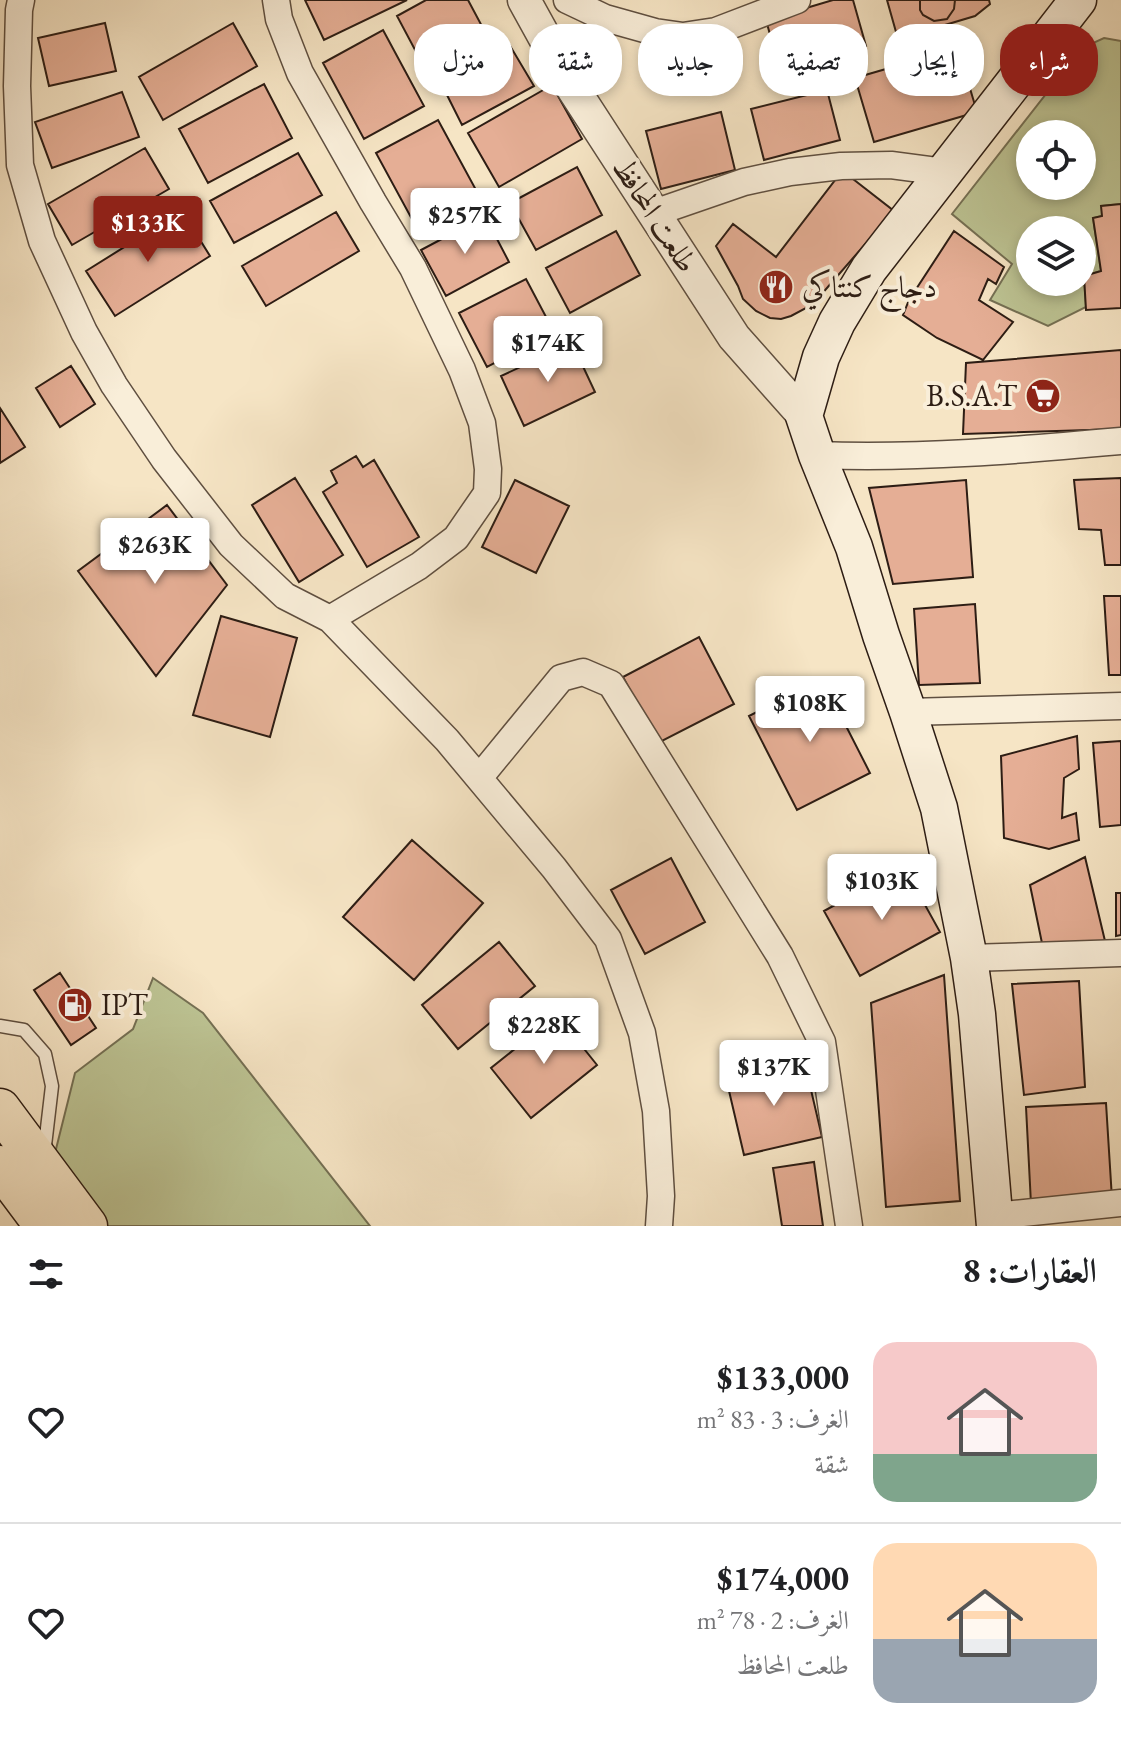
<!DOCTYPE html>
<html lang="ar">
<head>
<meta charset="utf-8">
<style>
	body { margin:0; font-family:"EB Garamond",Amiri,serif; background:#f2f2f2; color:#202124; direction:rtl; height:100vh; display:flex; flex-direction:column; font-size:30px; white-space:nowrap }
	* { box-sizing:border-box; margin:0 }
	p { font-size:26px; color:#757577 }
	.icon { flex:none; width:44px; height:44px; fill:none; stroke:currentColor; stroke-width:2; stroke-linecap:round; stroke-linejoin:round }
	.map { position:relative; height:1226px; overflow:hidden; direction:ltr }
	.side { display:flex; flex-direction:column; background:#fff; flex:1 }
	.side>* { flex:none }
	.guide { position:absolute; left:24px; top:24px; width:1074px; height:72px; direction:rtl; display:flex; gap:16px }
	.controls { position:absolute; left:1016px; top:120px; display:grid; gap:16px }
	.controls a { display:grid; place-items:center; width:80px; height:80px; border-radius:50%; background:#fff; box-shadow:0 4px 12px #0003; font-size:40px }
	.price { position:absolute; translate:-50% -68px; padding:0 18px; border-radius:8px; background:#fff; color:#222; font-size:26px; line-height:52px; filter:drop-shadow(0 2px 4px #0008) }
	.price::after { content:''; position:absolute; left:50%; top:48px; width:24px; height:18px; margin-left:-12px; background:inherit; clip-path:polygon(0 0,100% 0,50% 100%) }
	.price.on { background:#8f2418; color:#fff }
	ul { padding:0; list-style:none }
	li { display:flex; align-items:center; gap:24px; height:200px; padding:0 24px }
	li+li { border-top:2px solid #e0e0e0 }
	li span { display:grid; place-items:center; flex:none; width:224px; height:160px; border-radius:24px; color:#555 }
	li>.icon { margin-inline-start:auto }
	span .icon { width:96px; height:96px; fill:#fffc; stroke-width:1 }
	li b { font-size:34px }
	h2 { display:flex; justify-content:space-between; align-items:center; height:96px; padding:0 24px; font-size:34px }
	.pill { padding:0 28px; border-radius:32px; background:#fff; box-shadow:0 4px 12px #0003; font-size:28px; line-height:72px }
	.pill.on { background:#8f2418; color:#fff }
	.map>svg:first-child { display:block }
</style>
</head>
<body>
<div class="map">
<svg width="1121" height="1226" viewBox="0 0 1121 1226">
	<rect width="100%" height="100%" fill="#f6e5c5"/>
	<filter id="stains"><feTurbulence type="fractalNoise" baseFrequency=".0025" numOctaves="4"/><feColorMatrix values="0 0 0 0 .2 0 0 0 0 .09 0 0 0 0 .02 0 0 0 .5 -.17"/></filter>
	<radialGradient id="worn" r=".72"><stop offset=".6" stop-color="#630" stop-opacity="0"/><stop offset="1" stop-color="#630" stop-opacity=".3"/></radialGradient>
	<path fill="#bdc494" stroke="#757054" stroke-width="2" fill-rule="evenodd" d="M 1104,38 L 1121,41 L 1121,204 L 1102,206 L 1102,216 L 1093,218 L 1101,271 L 1084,276 L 1086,307 L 1048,326 L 990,300 L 1012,264 L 952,214 L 1082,48 ZM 1030,134 L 1082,134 L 1082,186 L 1030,186 ZM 1030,230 L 1082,230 L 1082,282 L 1030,282 Z
		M 153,978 L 203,1013 L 370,1226 L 107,1226 L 54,1157 L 75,1073 L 133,1029 Z"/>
	<path fill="#e5ae95" stroke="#2d1d14" stroke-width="2" d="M 305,0 L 407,0 L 324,40 Z
		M 426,0 L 468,0 L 484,30 L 422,63 L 397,16 Z
		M 833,0 L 853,0 L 866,46 L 780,71 L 766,20 Z
		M 887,0 L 989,0 L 990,4 L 975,16 L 898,39 Z
		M 920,0 L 955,0 L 954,9 L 947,19 L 934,21 L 923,15 L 920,10 Z
		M 105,23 L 116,71 L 49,86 L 38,38 Z
		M 233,23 L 257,66 L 163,120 L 139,77 Z
		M 383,30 L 424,106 L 364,139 L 323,63 Z
		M 506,39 L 534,86 L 462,125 L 440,81 Z
		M 958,48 L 977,112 L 874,142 L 855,78 Z
		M 264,84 L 292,138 L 208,183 L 179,129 Z
		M 552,85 L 582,139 L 499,187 L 468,133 Z
		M 827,90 L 840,140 L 764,160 L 751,109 Z
		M 122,92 L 139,137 L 52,168 L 35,122 Z
		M 721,112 L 735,170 L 661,189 L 646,131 Z
		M 438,120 L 482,201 L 420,234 L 376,153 Z
		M 145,148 L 169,189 L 72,245 L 48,204 Z
		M 298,153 L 322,195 L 234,243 L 210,201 Z
		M 577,167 L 602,215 L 536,250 L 510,203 Z
		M 844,172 L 894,211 L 820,296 L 808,307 L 791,316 L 781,319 L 770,318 L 756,311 L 743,299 L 738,286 L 716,246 L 733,224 L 776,257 L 836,179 Z
		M 1121,204 L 1121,308 L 1086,310 L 1084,276 L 1101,271 L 1093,218 L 1102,216 L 1101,206 Z
		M 182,211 L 210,256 L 115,316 L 86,271 Z
		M 336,212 L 359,251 L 266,306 L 242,266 Z
		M 485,216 L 509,262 L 446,296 L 421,250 Z
		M 616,231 L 640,275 L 570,313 L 546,268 Z
		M 954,231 L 1004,267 L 996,284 L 988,279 L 979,300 L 1013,322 L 983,360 L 937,338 L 903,315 L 909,300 Z
		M 526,279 L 554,332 L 487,367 L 459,313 Z
		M 572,343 L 595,392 L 524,426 L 501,376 Z
		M 1121,350 L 1121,429 L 963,434 L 966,363 Z
		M 71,366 L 95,404 L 60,427 L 36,388 Z
		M 0,408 L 25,447 L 0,463 Z
		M 356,456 L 363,467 L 374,460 L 419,537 L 367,567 L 323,492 L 337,483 L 331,471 Z
		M 295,478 L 343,555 L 299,582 L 252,505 Z
		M 1121,478 L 1121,565 L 1105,565 L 1101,530 L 1079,529 L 1074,480 Z
		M 515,480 L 569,506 L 536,573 L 482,547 Z
		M 966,480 L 973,577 L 893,584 L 869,488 Z
		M 167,505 L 227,585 L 156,676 L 78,571 Z
		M 1104,596 L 1121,596 L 1121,675 L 1109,675 Z
		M 975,604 L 980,683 L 919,685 L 914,609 Z
		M 221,616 L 297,638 L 270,737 L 193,715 Z
		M 699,637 L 734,704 L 658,743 L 623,677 Z
		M 822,679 L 870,773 L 797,810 L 749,716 Z
		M 1077,736 L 1079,769 L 1064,778 L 1062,818 L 1076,813 L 1079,840 L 1049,849 L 1004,838 L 1001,756 Z
		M 1121,741 L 1121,825 L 1100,827 L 1093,743 Z
		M 412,840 L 483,903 L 414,980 L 343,917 Z
		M 1085,857 L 1105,941 L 1043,948 L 1030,885 Z
		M 671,858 L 705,922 L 645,954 L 611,890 Z
		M 904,867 L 940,932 L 860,976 L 824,911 Z
		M 1116,893 L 1121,893 L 1121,935 L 1116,936 Z
		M 499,942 L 535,986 L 458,1049 L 422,1005 Z
		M 60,973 L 96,1028 L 71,1045 L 34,990 Z
		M 944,975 L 960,1201 L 886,1207 L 871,1003 Z
		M 1079,981 L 1085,1087 L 1024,1095 L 1012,984 Z
		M 557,1015 L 597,1065 L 531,1118 L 491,1068 Z
		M 804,1060 L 822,1137 L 744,1155 L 726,1078 Z
		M 1106,1103 L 1112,1199 L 1031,1204 L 1026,1107 Z
		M 814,1162 L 823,1226 L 782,1226 L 773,1168 Z"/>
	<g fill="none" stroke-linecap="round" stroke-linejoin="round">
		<defs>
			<path id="service" d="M 0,1026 L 24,1030 L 45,1054 L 52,1086 L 44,1154"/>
			<path id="minor" d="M 21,0 L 19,10 L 17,86 L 20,165 L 42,241 L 84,332 L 114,385 L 164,459 L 231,545 L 285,596 L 330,619 L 447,740 L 554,868 L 608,939 L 642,1033 L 656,1111 L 661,1196 L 659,1226
				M 276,0 L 279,19 L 300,73 L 373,202 L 413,268 L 462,370 L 482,423 L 488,469 L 487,493 L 456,538 L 419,566 L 330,619
				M 567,0 L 605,18 L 655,32 L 683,36 L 716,31 L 797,0
				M 654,213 L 744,182 L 790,172 L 841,166 L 891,165 L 944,172
				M 817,455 C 919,459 1020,450 1121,441
				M 908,712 L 1121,706
				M 479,778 L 561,678 L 583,672 L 611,684 L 780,956 L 822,1042 L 849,1226
				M 969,958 L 1121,953
				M 994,1216 L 1121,1203"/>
			<path id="tertiary" d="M 524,0 L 572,87 L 734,337 L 804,416"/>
			<path id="secondary" d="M 995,1226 L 977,1014 L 969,958 L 939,808 L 908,712 L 881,635 L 854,547 L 817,455 L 804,416 L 821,357 L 837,322 L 869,269 L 1078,0"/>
			<path id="primary" d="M 0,1109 L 87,1226
				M 0,1166 L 45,1226"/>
		</defs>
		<use href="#service" stroke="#5f4f40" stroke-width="15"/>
		<use href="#minor" stroke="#5f4f40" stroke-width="29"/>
		<use href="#tertiary" stroke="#5f4f40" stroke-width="35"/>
		<use href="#secondary" stroke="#2d1d14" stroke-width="39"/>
		<use href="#primary" stroke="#2d1d14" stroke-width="43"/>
		<use href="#service" stroke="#f9eed9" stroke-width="12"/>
		<use href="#minor" stroke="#f9eed9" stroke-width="26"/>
		<use href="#tertiary" stroke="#f9eed9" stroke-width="32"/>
		<use href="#secondary" stroke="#f9eed9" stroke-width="36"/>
		<use href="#primary" stroke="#f6e5c5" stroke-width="40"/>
	</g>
	<defs>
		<symbol id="restaurant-disc" viewBox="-11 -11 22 22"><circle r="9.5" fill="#8f2418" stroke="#f9eed9"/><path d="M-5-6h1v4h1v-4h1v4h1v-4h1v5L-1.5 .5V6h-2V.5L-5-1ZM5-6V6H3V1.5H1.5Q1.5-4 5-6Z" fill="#fff"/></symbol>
		<symbol id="supermarket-disc" viewBox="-11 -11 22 22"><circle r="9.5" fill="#8f2418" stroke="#f9eed9"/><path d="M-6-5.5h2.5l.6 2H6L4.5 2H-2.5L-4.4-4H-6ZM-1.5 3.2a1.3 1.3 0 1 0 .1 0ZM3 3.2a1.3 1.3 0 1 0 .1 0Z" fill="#fff"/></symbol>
		<symbol id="fuel-disc" viewBox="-11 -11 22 22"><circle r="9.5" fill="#8f2418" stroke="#f9eed9"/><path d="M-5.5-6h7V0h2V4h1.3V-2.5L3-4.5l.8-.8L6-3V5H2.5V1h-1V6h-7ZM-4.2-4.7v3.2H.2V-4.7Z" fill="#fff"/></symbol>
	</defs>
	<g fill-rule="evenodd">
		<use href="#restaurant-disc" x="756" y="267" width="40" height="40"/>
		<use href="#supermarket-disc" x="1023" y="376" width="40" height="40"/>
		<use href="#fuel-disc" x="55" y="985" width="40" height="40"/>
	</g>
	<g text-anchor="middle" stroke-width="8" stroke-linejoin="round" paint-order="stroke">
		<g font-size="30" fill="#2d1d14" stroke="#f9eed9">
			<text transform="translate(655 215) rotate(57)" y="10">طلعت المحافظ</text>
		</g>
		<g font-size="30" fill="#2d1d14" stroke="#f9eed9" text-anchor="start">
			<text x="802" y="297">دجاج كنتاكي</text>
			<text x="1017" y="406" text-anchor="end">B.S.A.T</text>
			<text x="101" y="1015">IPT</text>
		</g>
	</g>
	<rect width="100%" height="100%" filter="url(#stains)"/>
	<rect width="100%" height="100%" fill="url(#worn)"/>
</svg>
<div class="controls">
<a><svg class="icon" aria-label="locate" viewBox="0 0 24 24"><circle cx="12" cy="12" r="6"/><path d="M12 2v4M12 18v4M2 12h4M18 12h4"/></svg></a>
<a><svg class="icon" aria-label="layers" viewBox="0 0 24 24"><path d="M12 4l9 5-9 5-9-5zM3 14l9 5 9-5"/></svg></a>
</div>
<b class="price" style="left:465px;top:256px">$257K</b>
<b class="price on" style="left:148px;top:264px">$133K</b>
<b class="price" style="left:548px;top:384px">$174K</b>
<b class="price" style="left:155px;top:586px">$263K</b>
<b class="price" style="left:810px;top:744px">$108K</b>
<b class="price" style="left:882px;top:922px">$103K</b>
<b class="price" style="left:544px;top:1066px">$228K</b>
<b class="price" style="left:774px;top:1108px">$137K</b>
<div class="guide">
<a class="pill on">شراء</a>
<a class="pill">إيجار</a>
<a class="pill">تصفية</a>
<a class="pill">جديد</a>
<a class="pill">شقة</a>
<a class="pill">منزل</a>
</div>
</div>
<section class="side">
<h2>العقارات: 8<svg class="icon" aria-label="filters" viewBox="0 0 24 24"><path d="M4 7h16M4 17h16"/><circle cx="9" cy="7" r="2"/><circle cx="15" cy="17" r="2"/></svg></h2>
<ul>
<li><span style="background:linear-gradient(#f6c9c9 70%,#7fa58c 0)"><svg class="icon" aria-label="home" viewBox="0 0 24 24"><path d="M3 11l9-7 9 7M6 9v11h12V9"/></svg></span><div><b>$133,000</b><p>الغرف: 3 · 83 m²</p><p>شقة</p></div><svg class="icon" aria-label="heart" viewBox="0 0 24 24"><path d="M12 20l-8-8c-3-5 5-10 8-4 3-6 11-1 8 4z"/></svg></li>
<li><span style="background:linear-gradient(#ffd9b3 60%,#9aa5b1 0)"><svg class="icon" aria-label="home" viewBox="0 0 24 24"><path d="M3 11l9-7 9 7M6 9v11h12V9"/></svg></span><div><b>$174,000</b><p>الغرف: 2 · 78 m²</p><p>طلعت المحافظ</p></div><svg class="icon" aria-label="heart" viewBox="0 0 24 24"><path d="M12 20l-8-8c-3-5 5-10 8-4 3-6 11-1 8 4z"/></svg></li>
</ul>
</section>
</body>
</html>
